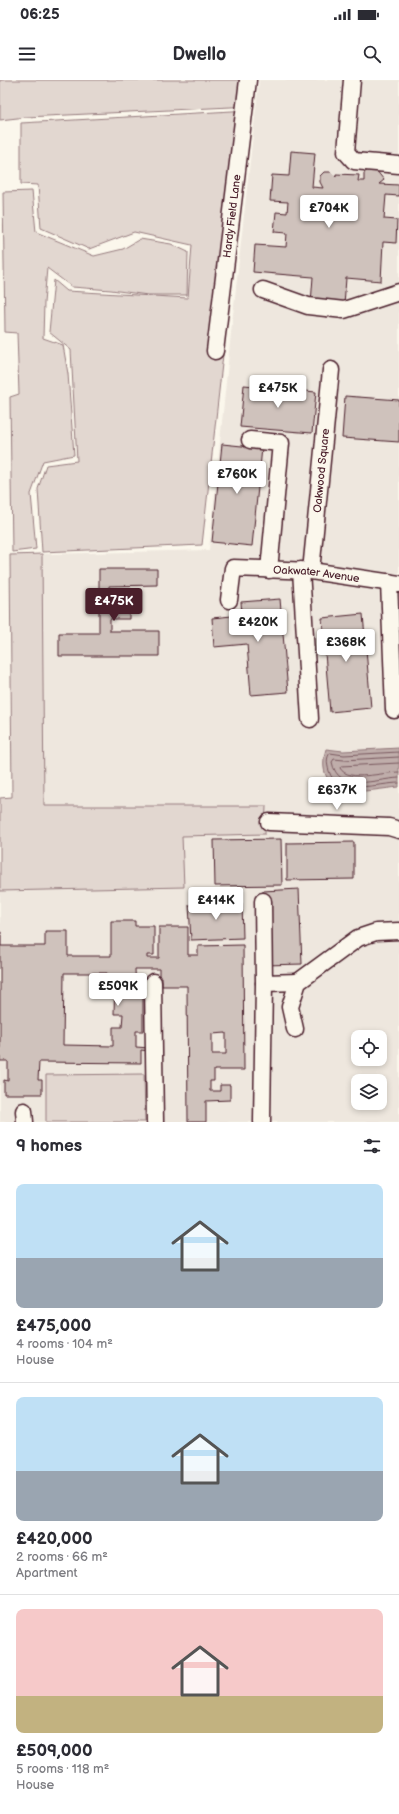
<!DOCTYPE html>
<html lang="en">
<head>
<meta charset="utf-8">
<style>
	body { margin:0; font-family:"Balsamiq Sans",sans-serif; background:#f7f7f7; color:#2b2b33; height:100vh; display:flex; flex-direction:column; font-size:15px; white-space:nowrap }
	* { box-sizing:border-box; margin:0 }
	p { font-size:13px; color:#7c7c81 }
	.icon { flex:none; width:22px; height:22px; fill:none; stroke:currentColor; stroke-width:2; stroke-linecap:round; stroke-linejoin:round }
	.map { position:relative; height:1042px; overflow:hidden }
	.details { display:flex; flex-direction:column; background:#fff; flex:1 }
	.details>* { flex:none }
	.tools { position:absolute; left:351px; top:950px; display:grid; gap:8px }
	.tools a { display:grid; place-items:center; width:36px; height:36px; border-radius:8px; background:#fff; box-shadow:0 2px 6px #0003; font-size:20px }
	.price { position:absolute; translate:-50% -34px; padding:0 9px; border-radius:4px; background:#fff; color:#222; font-size:13px; line-height:26px; filter:drop-shadow(0 1px 2px #0008) }
	.price::after { content:''; position:absolute; left:50%; top:24px; width:12px; height:9px; margin-left:-6px; background:inherit; clip-path:polygon(0 0,100% 0,50% 100%) }
	.price.selected { background:#4a1f2b; color:#fff }
	ul { padding:0; list-style:none }
	li { display:grid; align-content:center; gap:8px; height:212px; padding:0 16px }
	li+li { border-top:1px solid #e1e1e2 }
	li span { display:grid; place-items:center; height:124px; border-radius:8px; color:#555 }
	li>.icon { margin-inline-start:auto }
	span .icon { width:72px; height:72px; fill:#fffc; stroke-width:1 }
	li b { font-size:17px }
	h2 { display:flex; justify-content:space-between; align-items:center; height:48px; padding:0 16px; font-size:17px }
	.status { display:flex; justify-content:space-between; align-items:center; height:28px; padding:0 20px; background:#fff; direction:ltr }
	.status svg { height:11px; fill:currentColor }
	header { display:flex; justify-content:space-between; align-items:center; height:52px; padding:0 16px; background:#fff; font-size:18px; font-weight:700 }
	.map>svg:first-child { display:block }
</style>
</head>
<body>
<div class="status"><b>06:25</b><svg viewBox="0 0 49 12"><path d="M0 12V9h3v3zM5 12V6h3v6zM10 12V3h3v9zM15 12V0h3v12zM26 1h20v11H26zM47 4h2v5h-2z"/></svg></div>
<header><svg class="icon" aria-label="menu" viewBox="0 0 24 24"><path d="M4 6h16M4 12h16M4 18h16"/></svg>Dwello<svg class="icon" aria-label="search" viewBox="0 0 24 24"><circle cx="10" cy="10" r="6"/><path d="M15 15l6 6"/></svg></header>
<div class="map">
<svg width="399" height="1042" viewBox="0 0 399 1042">
	<rect width="100%" height="100%" fill="#fbf7ec"/>
	<filter id="ink" filterUnits="userSpaceOnUse"><feTurbulence type="fractalNoise" baseFrequency=".025" numOctaves="2"/><feDisplacementMap in="SourceGraphic" scale="8" xChannelSelector="R" yChannelSelector="G"/><feConvolveMatrix kernelMatrix="1 2 1 2 8 2 1 2 1" color-interpolation-filters="sRGB"/></filter>
	<g filter="url(#ink)">
		<path fill="#eee7de" fill-rule="evenodd" d="M 259,0 L 399,0 L 399,1042 L 0,1042 L 0,718 L 12,717 L 10,475 L 209,470 L 231,253 ZM 358,957 L 380,957 L 380,979 L 358,979 ZM 358,1001 L 380,1001 L 380,1023 L 358,1023 Z"/>
		<path fill="#e2d7d0" stroke="#967b7e" d="M 0,0 L 254,0 L 251,26 L 26,37 L 0,40 Z
			M 250,30 L 202,465 L 42,472 L 38,409 L 46,385 L 77,381 L 71,270 L 49,252 L 54,200 L 67,211 L 188,218 L 192,165 L 134,152 L 89,169 L 41,148 L 38,105 L 21,104 L 21,43 Z
			M 32,111 L 36,152 L 94,176 L 123,169 L 140,159 L 171,164 L 188,172 L 187,215 L 148,215 L 111,210 L 72,207 L 47,188 L 44,223 L 43,258 L 63,265 L 68,294 L 74,375 L 43,381 L 31,414 L 36,469 L 12,472 L 10,317 L 19,314 L 17,253 L 5,252 L 3,112 Z
			M 42,474 L 44,726 L 266,726 L 265,754 L 182,756 L 184,807 L 0,811 L 0,718 L 12,717 L 10,475 Z
			M 144,994 L 145,1042 L 46,1042 L 46,995 Z"/>
		<path fill="#bfadaa" stroke="#907477" d="M 399,668 L 399,707 C 387,708 359,713 349,711 C 325,706 320,690 326,669 L 343,671 Z"/>
		<g fill="none" stroke-linecap="round" stroke-linejoin="round">
			<path stroke="#79585e" stroke-width="1" d="M 399,672 L 344,675 L 330,673 C 326,678 327,684 329,691 C 336,717 380,703 399,703
				M 399,677 L 344,680 L 334,679 L 332,682 C 338,714 376,699 399,698
				M 399,683 L 341,686 L 340,688 C 348,703 384,692 399,692"/>
		</g>
		<path fill="#cfc2bc" stroke="#4a1f2b" fill-rule="evenodd" d="M 291,71 L 315,73 L 312,107 L 323,108 L 320,102 L 320,96 L 324,92 L 331,92 L 336,97 L 336,94 L 359,95 L 358,101 L 364,101 L 364,93 L 369,89 L 376,90 L 384,100 L 379,104 L 399,105 L 399,116 L 386,115 L 384,139 L 397,140 L 396,163 L 383,162 L 381,201 L 346,198 L 344,225 L 311,223 L 313,197 L 253,192 L 255,165 L 286,167 L 287,153 L 274,152 L 276,132 L 287,133 L 288,122 L 270,121 L 272,95 L 289,96 Z
			M 244,305 L 316,312 L 312,353 L 240,347 Z
			M 345,316 L 399,320 L 399,362 L 342,358 Z
			M 222,364 L 262,368 L 252,466 L 212,462 Z
			M 99,489 L 157,489 L 157,505 L 109,506 L 109,523 L 129,523 L 129,539 L 110,539 L 110,551 L 159,551 L 159,576 L 59,576 L 59,553 L 99,553 Z
			M 280,519 L 288,612 L 251,615 L 247,564 L 214,567 L 212,538 L 242,535 L 241,522 Z
			M 363,534 L 371,628 L 330,632 L 322,538 Z
			M 281,759 L 282,805 L 215,806 L 214,760 Z
			M 354,762 L 354,799 L 287,800 L 287,763 Z
			M 299,809 L 302,884 L 266,885 L 263,811 Z
			M 242,823 L 243,858 L 191,860 L 189,825 Z
			M 111,841 L 135,841 L 135,846 L 154,846 L 154,875 L 147,875 L 147,878 L 159,878 L 159,847 L 188,847 L 188,875 L 198,875 L 198,866 L 243,865 L 244,990 L 214,990 L 214,1001 L 210,1001 L 210,1011 L 220,1011 L 220,1005 L 230,1005 L 230,1020 L 206,1021 L 206,1042 L 188,1042 L 187,906 L 162,906 L 162,898 L 159,898 L 159,889 L 135,889 L 136,915 L 143,915 L 143,951 L 136,951 L 136,967 L 149,968 L 149,971 L 141,970 L 141,983 L 39,982 L 38,1000 L 42,1000 L 42,1014 L 4,1014 L 4,1000 L 8,1001 L 8,981 L 0,981 L 0,852 L 1,852 L 1,866 L 45,866 L 45,851 L 68,851 L 68,876 L 111,876 ZM 64,893 L 107,893 L 107,899 L 115,899 L 114,934 L 123,934 L 122,947 L 113,947 L 113,966 L 63,965 ZM 226,953 L 226,974 L 212,974 L 212,954 Z"/>
		<g fill="none" stroke-linecap="round" stroke-linejoin="round">
			<defs>
				<g id="minor">
					<path d="M 352,0 L 346,72 L 354,81 L 399,85"/>
					<path d="M 263,210 L 308,226 L 344,230 L 399,212"/>
					<path id="s1" d="M 215,271 L 248,0"/>
					<path d="M 250,360 L 281,363 L 269,490"/>
					<path d="M 301,490 L 310,639"/>
					<path id="s2" d="M 311,491 L 331,290"/>
					<path d="M 389,502 L 394,630"/>
					<path id="s3" d="M 229,520 L 233,488 L 311,491 L 399,504"/>
					<path d="M 269,742 L 389,747 L 399,750"/>
					<path d="M 263,821 L 264,903 L 298,902"/>
					<path d="M 153,902 L 155,1042"/>
					<path d="M 295,949 L 290,927 L 298,902 L 358,858 L 376,852 L 399,851"/>
					<path d="M 24,1031 L 25,1042"/>
					<path d="M 262,1042 L 264,903"/>
				</g>
			</defs>
			<use href="#minor" stroke="#4a1f2b" stroke-width="19"/>
			<use href="#minor" stroke="#fbf7ec" stroke-width="16"/>
		</g>
	</g>
	<g text-anchor="middle" stroke-width="4" stroke-linejoin="round" paint-order="stroke">
		<g font-size="11" fill="#4a1f2b" stroke="#fbf7ec">
			<text dy="4" stroke="none"><textPath href="#s1" startOffset="136">Hardy Field Lane</textPath></text>
			<text dy="4" stroke="none"><textPath href="#s2" startOffset="101">Oakwood Square</textPath></text>
			<text dy="4" stroke="none"><textPath href="#s3" startOffset="116">Oakwater Avenue</textPath></text>
		</g>
	</g>
</svg>
<div class="tools">
<a><svg class="icon" aria-label="locate" viewBox="0 0 24 24"><circle cx="12" cy="12" r="6"/><path d="M12 2v4M12 18v4M2 12h4M18 12h4"/></svg></a>
<a><svg class="icon" aria-label="layers" viewBox="0 0 24 24"><path d="M12 4l9 5-9 5-9-5zM3 14l9 5 9-5"/></svg></a>
</div>
<b class="price" style="left:329px;top:149px">£704K</b>
<b class="price" style="left:278px;top:329px">£475K</b>
<b class="price" style="left:237px;top:415px">£760K</b>
<b class="price selected" style="left:114px;top:542px">£475K</b>
<b class="price" style="left:258px;top:563px">£420K</b>
<b class="price" style="left:346px;top:583px">£368K</b>
<b class="price" style="left:337px;top:731px">£637K</b>
<b class="price" style="left:216px;top:841px">£414K</b>
<b class="price" style="left:118px;top:927px">£509K</b>
</div>
<section class="details">
<h2>9 homes<svg class="icon" aria-label="filters" viewBox="0 0 24 24"><path d="M4 7h16M4 17h16"/><circle cx="9" cy="7" r="2"/><circle cx="15" cy="17" r="2"/></svg></h2>
<ul>
<li><span style="background:linear-gradient(#bfe0f5 60%,#9aa5b1 0)"><svg class="icon" aria-label="home" viewBox="0 0 24 24"><path d="M3 11l9-7 9 7M6 9v11h12V9"/></svg></span><div><b>£475,000</b><p>4 rooms · 104 m²</p><p>House</p></div></li>
<li><span style="background:linear-gradient(#bfe0f5 60%,#9aa5b1 0)"><svg class="icon" aria-label="home" viewBox="0 0 24 24"><path d="M3 11l9-7 9 7M6 9v11h12V9"/></svg></span><div><b>£420,000</b><p>2 rooms · 66 m²</p><p>Apartment</p></div></li>
<li><span style="background:linear-gradient(#f6c9c9 70%,#c2b280 0)"><svg class="icon" aria-label="home" viewBox="0 0 24 24"><path d="M3 11l9-7 9 7M6 9v11h12V9"/></svg></span><div><b>£509,000</b><p>5 rooms · 118 m²</p><p>House</p></div></li>
</ul>
</section>
</body>
</html>
